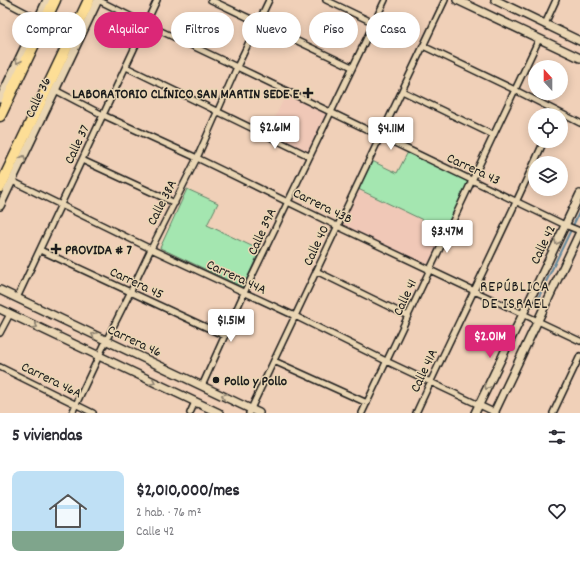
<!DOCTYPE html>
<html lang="es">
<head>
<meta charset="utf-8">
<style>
	body { margin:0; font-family:Dekko,sans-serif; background:#f2f2f3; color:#2b2b33; height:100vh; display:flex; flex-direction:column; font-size:15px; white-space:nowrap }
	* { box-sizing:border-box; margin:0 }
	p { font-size:13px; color:#7c7c81 }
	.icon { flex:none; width:22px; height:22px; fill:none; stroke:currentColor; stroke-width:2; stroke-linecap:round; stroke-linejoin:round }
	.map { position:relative; height:413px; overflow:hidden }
	.side { display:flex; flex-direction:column; background:#fff; flex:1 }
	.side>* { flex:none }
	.hud { position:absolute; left:12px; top:12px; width:556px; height:36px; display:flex; gap:8px }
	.needle { width:26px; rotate:339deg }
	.fabs { position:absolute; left:528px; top:60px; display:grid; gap:8px }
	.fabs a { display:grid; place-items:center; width:40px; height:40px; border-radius:50%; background:#fff; box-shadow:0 2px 10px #0003; font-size:20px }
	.price { position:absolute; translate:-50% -34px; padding:0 9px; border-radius:4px; background:#fff; color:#222; font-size:13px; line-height:26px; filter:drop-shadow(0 1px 2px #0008) }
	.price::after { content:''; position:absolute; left:50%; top:24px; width:12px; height:9px; margin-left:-6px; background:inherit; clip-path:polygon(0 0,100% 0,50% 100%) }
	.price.active { background:#db2777; color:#fff }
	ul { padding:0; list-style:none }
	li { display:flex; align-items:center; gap:12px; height:100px; padding:0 12px }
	li span { display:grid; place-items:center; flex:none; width:112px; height:80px; border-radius:8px; color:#555 }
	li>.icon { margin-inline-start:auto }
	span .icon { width:48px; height:48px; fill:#fffc; stroke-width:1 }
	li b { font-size:17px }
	h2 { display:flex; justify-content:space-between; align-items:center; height:48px; padding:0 12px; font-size:17px }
	.pill { padding:0 14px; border-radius:18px; background:#fff; box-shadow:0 2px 10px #0003; font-size:14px; line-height:36px }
	.pill.active { background:#db2777; color:#fff }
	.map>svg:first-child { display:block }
</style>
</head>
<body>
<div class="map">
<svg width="580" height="413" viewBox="0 0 580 413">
	<rect width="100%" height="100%" fill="#f0d0b8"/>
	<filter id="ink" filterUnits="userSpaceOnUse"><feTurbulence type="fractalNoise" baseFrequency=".025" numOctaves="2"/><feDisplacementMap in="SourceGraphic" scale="8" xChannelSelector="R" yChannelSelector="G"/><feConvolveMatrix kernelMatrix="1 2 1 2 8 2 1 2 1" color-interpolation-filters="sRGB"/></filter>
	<g filter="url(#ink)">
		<path fill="#f0c8b7" d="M 287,92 L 331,112 L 309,156 L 266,136 Z
			M 356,188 L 448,232 L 430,270 L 337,226 Z"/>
		<path fill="#a4e6b0" stroke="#608166" d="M 409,150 L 472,180 L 448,232 L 356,188 L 370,160 L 397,173 Z
			M 187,189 L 218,203 L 207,225 L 260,250 L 243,287 L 160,248 Z"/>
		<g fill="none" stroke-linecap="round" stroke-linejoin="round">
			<path stroke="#61879c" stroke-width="2" d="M 534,307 L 580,211"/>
			<defs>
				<path id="street" d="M 2,0 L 38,19
					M 98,0 L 146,24 L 237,67 L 565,225 L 580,231
					M 211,0 L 352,67
					M 326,0 L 374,23
					M 545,24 L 556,0
					M 423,46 L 515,90 L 580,123
					M 126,67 L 309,156
					M 55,90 L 103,115 L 197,158 L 337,226 L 580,341
					M 402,91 L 493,135
					M 82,160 L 175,203
					M 12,181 L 151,249 L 295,316 L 386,361 L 496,413
					M 40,250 L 225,336
					M 316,271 L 408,316
					M 17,298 L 157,0
					M 0,333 L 10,314
					M 274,361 L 367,403
					M 0,367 L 93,413
					M 202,386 L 244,293 L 385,0
					M 72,413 L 106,341 L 130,293 L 151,249 L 197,158 L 237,67 L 269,0
					M 190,413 L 195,402
					M 249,413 L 445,0
					M 362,413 L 539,39
					M 416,413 C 458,322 503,233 544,141
					M 553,413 L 580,356"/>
				<path id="secondary" d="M 457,0 L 580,58
					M 495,0 L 580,41
					M 0,99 L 47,0
					M 0,206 L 98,0
					M 0,290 L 259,413
					M 0,309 L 219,413
					M 475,413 L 523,314 L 580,194
					M 494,413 L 580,232"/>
				<path id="highway" d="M 0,116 L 55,0
					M 0,187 L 89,0"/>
			</defs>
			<use href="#street" stroke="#1c1c1c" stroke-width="8"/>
			<use href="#secondary" stroke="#1c1c1c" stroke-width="10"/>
			<use href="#highway" stroke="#1c1c1c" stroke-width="13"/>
			<use href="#street" stroke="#ead6b4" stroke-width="5"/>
			<use href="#secondary" stroke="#ead6b4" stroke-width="7"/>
			<use href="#highway" stroke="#fdde96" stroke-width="10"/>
		</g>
		<defs><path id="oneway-chevron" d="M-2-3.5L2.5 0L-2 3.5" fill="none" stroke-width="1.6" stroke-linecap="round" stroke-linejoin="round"/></defs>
		<g stroke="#8d8270">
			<use href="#oneway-chevron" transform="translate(18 61) rotate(115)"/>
			<use href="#oneway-chevron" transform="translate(23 158) rotate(-65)"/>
			<use href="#oneway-chevron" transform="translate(557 242) rotate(115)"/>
			<use href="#oneway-chevron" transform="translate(35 326) rotate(25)"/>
			<use href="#oneway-chevron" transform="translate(94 335) rotate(-155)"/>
			<use href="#oneway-chevron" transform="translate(153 382) rotate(25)"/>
			<use href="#oneway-chevron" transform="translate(487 387) rotate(116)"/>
			<use href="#oneway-chevron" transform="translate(224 396) rotate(-155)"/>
		</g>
	</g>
	<g fill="#1c1c1c" stroke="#ead6b4" stroke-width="1.5">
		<path d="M306 87h4v4h4v4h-4v4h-4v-4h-4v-4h4z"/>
		<path d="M54 243h4v4h4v4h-4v4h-4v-4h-4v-4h4z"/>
		<circle cx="216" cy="380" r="4"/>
	</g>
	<g text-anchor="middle" stroke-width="3" stroke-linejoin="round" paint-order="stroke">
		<g font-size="14" font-weight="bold" fill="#1c1c1c" stroke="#ead6b4" text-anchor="start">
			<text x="299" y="98" text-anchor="end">LABORATORIO CLÍNICO SAN MARTIN SEDE E</text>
			<text x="65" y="254">PROVIDA # 7</text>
			<text x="224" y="385">Pollo y Pollo</text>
		</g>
		<g font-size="14" fill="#1c1c1c" stroke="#ead6b4">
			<text transform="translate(37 97) rotate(-65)" y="5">Calle 36</text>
			<text transform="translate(76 144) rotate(-65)" y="5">Calle 37</text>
			<text transform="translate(474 168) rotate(25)" y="5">Carrera 43</text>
			<text transform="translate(161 202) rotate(-63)" y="5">Calle 38A</text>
			<text transform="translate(323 205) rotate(26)" y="5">Carrera 43B</text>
			<text transform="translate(261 231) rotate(-65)" y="5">Calle 39A</text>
			<text transform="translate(542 244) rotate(-65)" y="5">Calle 42</text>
			<text transform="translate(315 245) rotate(-65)" y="5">Calle 40</text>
			<text transform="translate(237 276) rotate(25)" y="5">Carrera 44A</text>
			<text transform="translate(137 282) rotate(25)" y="5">Carrera 45</text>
			<text transform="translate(404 297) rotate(-65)" y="5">Calle 41</text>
			<text transform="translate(135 340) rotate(25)" y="5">Carrera 46</text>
			<text transform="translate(423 370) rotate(-65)" y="5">Calle 41A</text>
			<text transform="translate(52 379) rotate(26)" y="5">Carrera 46A</text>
		</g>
		<g font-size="15" letter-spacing="1" fill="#1c1c1c" stroke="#ead6b4">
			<text x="515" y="291">REPÚBLICA<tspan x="515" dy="17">DE ISRAEL</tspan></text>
		</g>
	</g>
</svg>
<div class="fabs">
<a><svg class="needle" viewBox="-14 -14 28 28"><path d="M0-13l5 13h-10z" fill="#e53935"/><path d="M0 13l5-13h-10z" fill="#7c7c81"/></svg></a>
<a><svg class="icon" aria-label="locate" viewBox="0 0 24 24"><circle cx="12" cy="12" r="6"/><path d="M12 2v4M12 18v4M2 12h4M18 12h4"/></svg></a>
<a><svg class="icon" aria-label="layers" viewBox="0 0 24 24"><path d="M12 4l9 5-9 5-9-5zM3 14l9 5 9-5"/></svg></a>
</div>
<b class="price" style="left:275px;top:150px">$2.61M</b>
<b class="price" style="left:391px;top:151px">$4.11M</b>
<b class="price" style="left:447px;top:254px">$3.47M</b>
<b class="price" style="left:231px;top:343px">$1.51M</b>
<b class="price active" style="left:490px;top:359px">$2.01M</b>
<div class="hud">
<a class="pill">Comprar</a>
<a class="pill active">Alquilar</a>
<a class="pill">Filtros</a>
<a class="pill">Nuevo</a>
<a class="pill">Piso</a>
<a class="pill">Casa</a>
</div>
</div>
<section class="side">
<h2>5 viviendas<svg class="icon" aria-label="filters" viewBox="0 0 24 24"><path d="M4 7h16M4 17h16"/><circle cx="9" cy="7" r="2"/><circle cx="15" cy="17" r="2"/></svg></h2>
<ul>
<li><span style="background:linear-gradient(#bfe0f5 75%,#7fa58c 0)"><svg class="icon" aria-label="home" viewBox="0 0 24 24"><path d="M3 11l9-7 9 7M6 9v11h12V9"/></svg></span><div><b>$2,010,000/mes</b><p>2 hab. · 76 m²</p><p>Calle 42</p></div><svg class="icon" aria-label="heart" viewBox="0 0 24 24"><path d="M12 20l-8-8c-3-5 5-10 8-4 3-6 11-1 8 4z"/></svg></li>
</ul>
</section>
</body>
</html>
